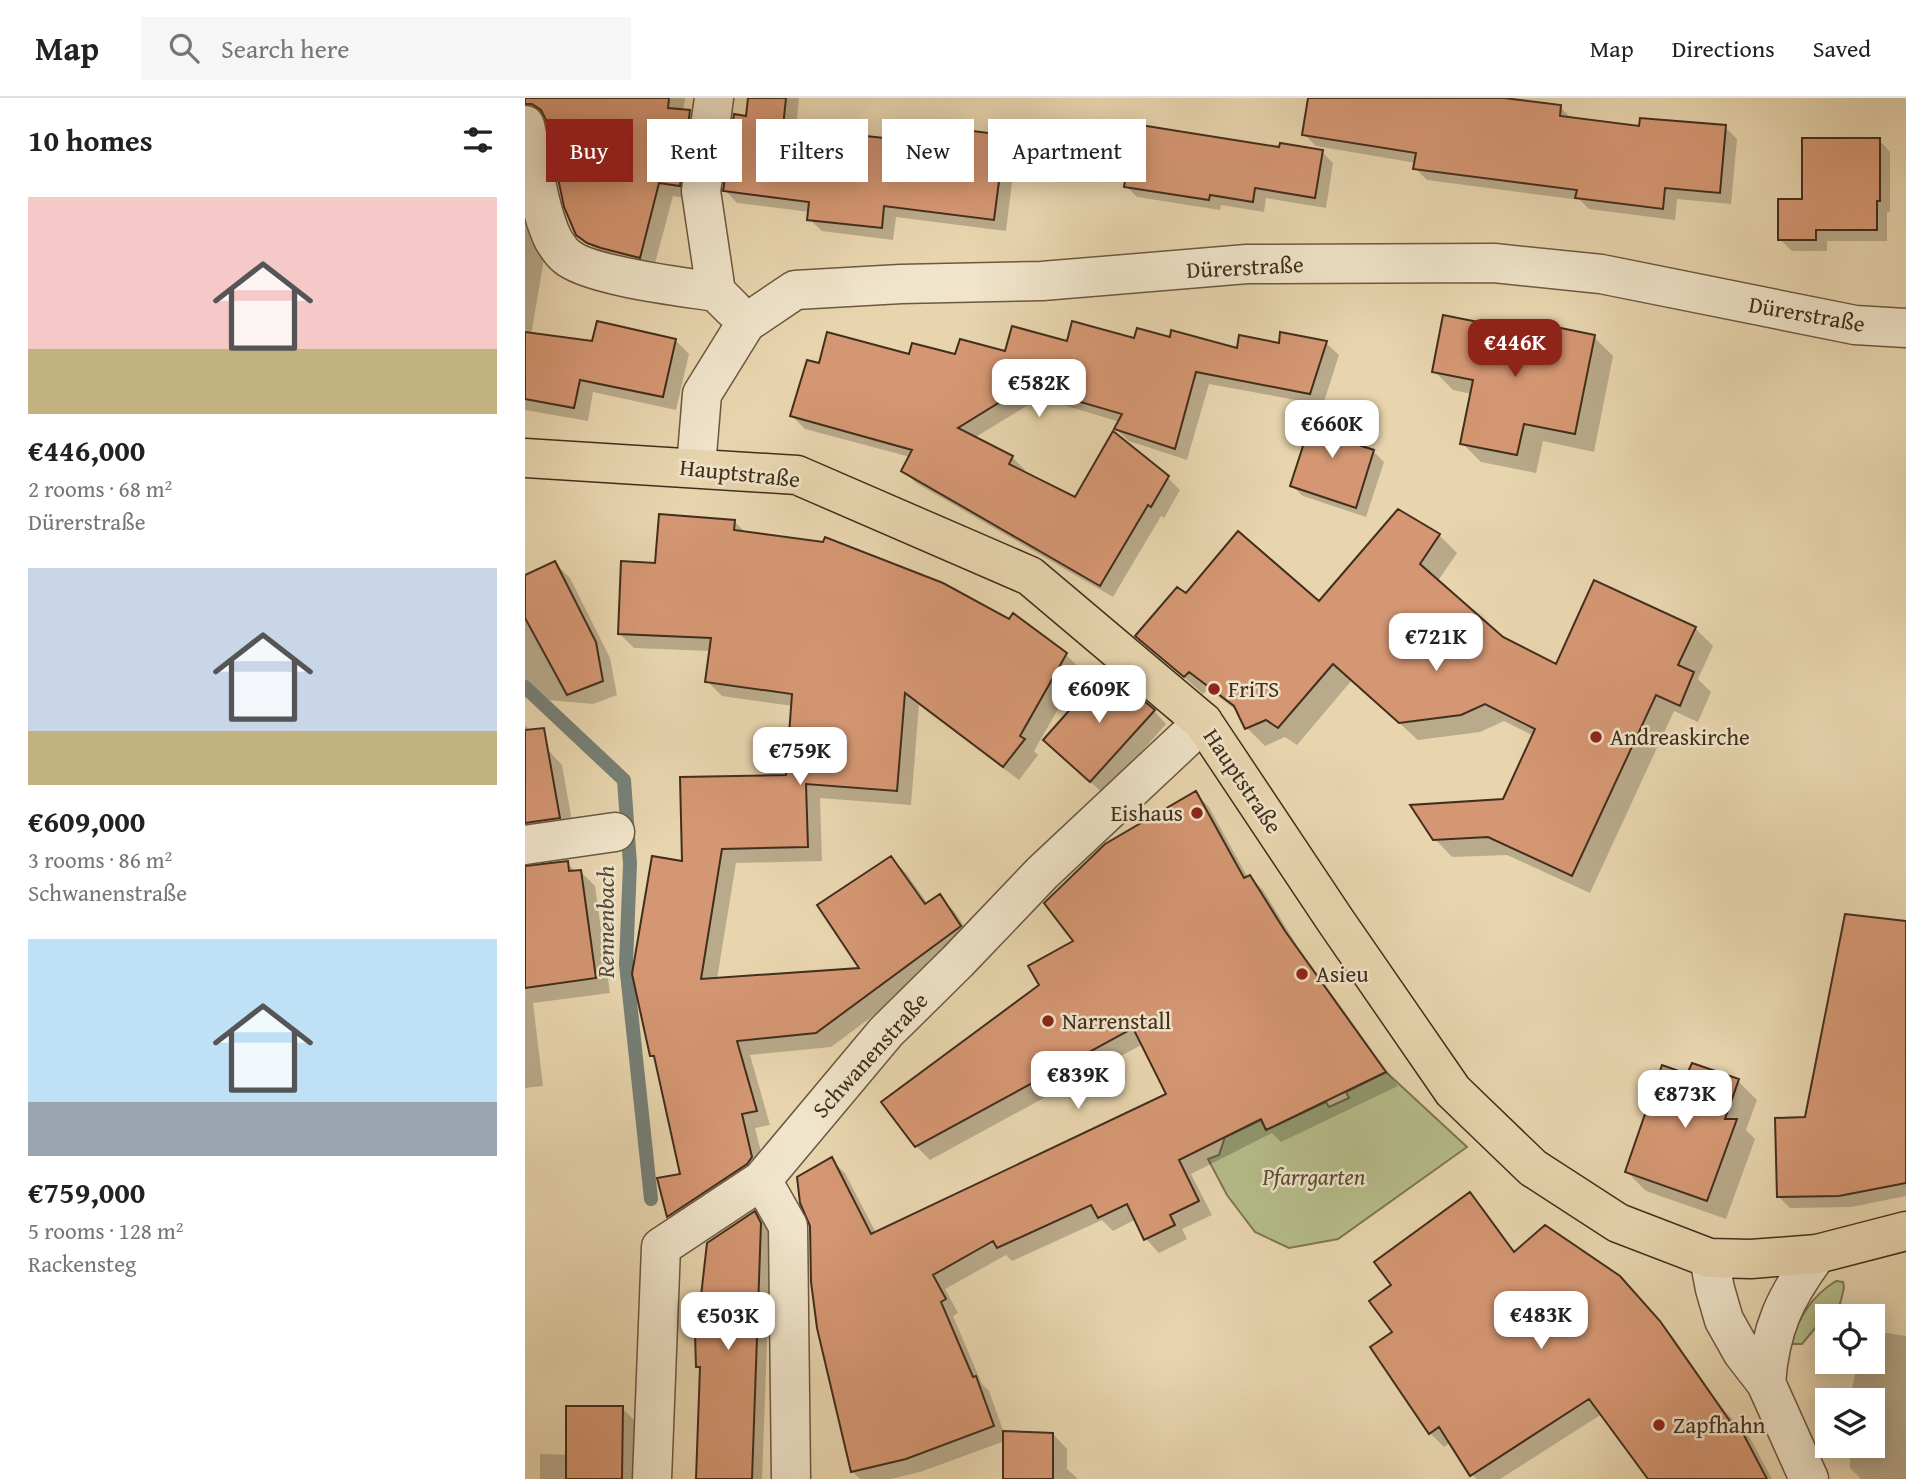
<!DOCTYPE html>
<html lang="en">
<head>
<meta charset="utf-8">
<style>
	body { margin:0; font-family:"Gentium Book Plus",serif; background:#f6f6f6; color:#222; height:100vh; display:flex; flex-direction:column; font-size:26px; white-space:nowrap }
	* { box-sizing:border-box; margin:0 }
	p { font-size:23px; color:#767676 }
	.icon { flex:none; width:38px; height:38px; fill:none; stroke:currentColor; stroke-width:2; stroke-linecap:round; stroke-linejoin:round }
	.map { position:relative; flex:1; overflow:hidden }
	.sheet { display:flex; flex-direction:column; background:#fff; width:525px }
	.sheet>* { flex:none }
	.top-card { position:absolute; left:21px; top:21px; width:665px; height:63px; display:flex; gap:14px }
	.controls { position:absolute; left:1290px; top:1206px; display:grid; gap:14px }
	.controls a { display:grid; place-items:center; width:70px; height:70px; border-radius:0px; background:#fff; box-shadow:0 4px 18px #0003; font-size:35px }
	.price { position:absolute; translate:-50% -60px; padding:0 16px; border-radius:14px; background:#fff; color:#222; font-size:23px; line-height:46px; filter:drop-shadow(0 2px 4px #0008) }
	.price::after { content:''; position:absolute; left:50%; top:42px; width:21px; height:16px; margin-left:-10px; background:inherit; clip-path:polygon(0 0,100% 0,50% 100%) }
	.price.current { background:#8f2418; color:#fff }
	ul { padding:0; list-style:none }
	li { display:grid; align-content:center; gap:14px; height:371px; padding:0 28px }
	li span { display:grid; place-items:center; height:217px; border-radius:0px; color:#555 }
	li>.icon { margin-inline-start:auto }
	span .icon { width:126px; height:126px; fill:#fffc; stroke-width:1 }
	li b { font-size:30px }
	h2 { display:flex; justify-content:space-between; align-items:center; height:84px; padding:0 28px; font-size:30px }
	.tag { padding:0 24px; border-radius:0px; background:#fff; box-shadow:0 4px 18px #0003; font-size:24px; line-height:63px }
	.tag.current { background:#8f2418; color:#fff }
	header { display:flex; align-items:center; gap:42px; box-sizing:border-box; height:98px; padding:0 35px; background:#fff; border-bottom:2px solid #e0e0e0 }
	header strong { font-size:33px }
	nav { display:flex; gap:38px; margin-inline-start:auto; font-size:24px }
	.search { width:490px; height:63px; background:#f6f6f6; display:flex; align-items:center; gap:18px; box-sizing:border-box; padding:0 24px; border-radius:0px; color:#767676; font-size:26px }
	main { display:flex; flex:1; min-height:0 }
	.map>svg:first-child { display:block }
</style>
</head>
<body>
<header>
<strong>Map</strong>
<div class="search"><svg class="icon" aria-label="search" viewBox="0 0 24 24"><circle cx="10" cy="10" r="6"/><path d="M15 15l6 6"/></svg>Search here</div>
<nav><a>Map</a><a>Directions</a><a>Saved</a></nav>
</header>
<main>
<section class="sheet">
<h2>10 homes<svg class="icon" aria-label="filters" viewBox="0 0 24 24"><path d="M4 7h16M4 17h16"/><circle cx="9" cy="7" r="2"/><circle cx="15" cy="17" r="2"/></svg></h2>
<ul>
<li><span style="background:linear-gradient(#f6c9c9 70%,#c2b280 0)"><svg class="icon" aria-label="home" viewBox="0 0 24 24"><path d="M3 11l9-7 9 7M6 9v11h12V9"/></svg></span><div><b>€446,000</b><p>2 rooms · 68 m²</p><p>Dürerstraße</p></div></li>
<li><span style="background:linear-gradient(#c9d6e8 75%,#c2b280 0)"><svg class="icon" aria-label="home" viewBox="0 0 24 24"><path d="M3 11l9-7 9 7M6 9v11h12V9"/></svg></span><div><b>€609,000</b><p>3 rooms · 86 m²</p><p>Schwanenstraße</p></div></li>
<li><span style="background:linear-gradient(#bfe0f5 75%,#9aa5b1 0)"><svg class="icon" aria-label="home" viewBox="0 0 24 24"><path d="M3 11l9-7 9 7M6 9v11h12V9"/></svg></span><div><b>€759,000</b><p>5 rooms · 128 m²</p><p>Rackensteg</p></div></li>
</ul>
</section>
<div class="map">
<svg width="1381" height="1381" viewBox="0 0 1381 1381">
	<rect width="100%" height="100%" fill="#e8d5ae"/>
	<filter id="stains"><feTurbulence type="fractalNoise" baseFrequency=".00286" numOctaves="4"/><feColorMatrix values="0 0 0 0 .2 0 0 0 0 .09 0 0 0 0 .02 0 0 0 .5 -.17"/></filter>
	<radialGradient id="worn" r=".72"><stop offset=".6" stop-color="#630" stop-opacity="0"/><stop offset="1" stop-color="#630" stop-opacity=".3"/></radialGradient>
	<path fill="#b5bd8a" stroke="#7c7653" stroke-width="2" d="M 861,974 L 942,1049 L 813,1141 L 764,1150 L 730,1134 L 702,1097 L 683,1061 L 694,1057 L 700,1039 L 736,1022 L 741,1032 L 801,1004 L 804,1009 L 824,1000 L 821,994 Z
		M 1311,1183 L 1318,1184 L 1319,1190 L 1312,1218 L 1302,1218 L 1302,1228 L 1291,1229 L 1277,1246 L 1267,1246 C 1272,1220 1288,1197 1311,1183 Z"/>
	<path fill="#0003" d="M 0,0 L 160,0 L 158,13 L 164,14 L 178,28 L 168,101 L 148,98 L 128,173 L 78,159 L 52,134 L 22,19 L 9,19 L 0,24 Z
		M 225,0 L 274,0 L 271,32 L 415,47 L 479,39 L 491,51 L 481,133 L 371,119 L 368,142 L 297,133 L 284,121 L 285,114 L 212,105 L 200,92 L 223,20 Z
		M 785,0 L 945,0 L 1035,9 L 1047,21 L 1116,30 L 1200,29 L 1212,41 L 1206,106 L 1152,101 L 1150,122 L 1064,111 L 1055,102 L 902,82 L 890,70 L 891,65 L 791,48 L 779,36 Z
		M 1354,42 L 1365,54 L 1365,114 L 1362,114 L 1362,143 L 1302,143 L 1302,153 L 1267,153 L 1255,141 L 1279,102 Z
		M 755,51 L 797,54 L 808,65 L 801,110 L 741,100 L 739,114 L 696,107 L 695,112 L 612,99 L 601,88 Z
		M 0,88 L 19,161 L 6,237 L 69,245 L 150,242 L 164,256 L 151,312 L 68,294 L 63,323 L 0,312 Z
		M 1015,239 L 1069,239 L 1088,258 L 1069,354 L 1018,343 L 1011,375 L 956,364 L 937,345 L 947,296 L 928,292 L 909,273 Z
		M 646,241 L 713,252 L 801,245 L 814,257 L 798,307 L 684,286 L 662,362 L 604,343 L 591,331 L 595,324 L 515,300 L 449,340 L 487,359 L 500,372 L 498,375 L 551,401 L 642,379 L 655,392 L 639,420 L 636,418 L 588,499 L 391,385 L 378,372 L 385,359 L 280,331 L 267,318 L 295,267 L 385,258 L 481,255 L 543,245 Z
		M 828,322 L 838,332 L 833,349 L 848,353 L 859,364 L 841,419 L 778,398 L 767,388 Z
		M 209,423 L 221,435 L 541,557 L 556,571 L 509,653 L 513,657 L 494,682 L 394,607 L 386,707 L 295,700 L 297,763 L 211,765 L 192,881 L 338,871 L 366,760 L 381,775 L 403,806 L 415,799 L 429,813 L 449,843 L 306,949 L 225,957 L 245,1027 L 230,1030 L 241,1074 L 158,1132 L 143,1118 L 157,1077 L 131,962 L 127,957 L 158,765 L 263,678 L 268,608 L 197,598 L 182,583 L 186,553 L 109,550 L 94,535 L 132,467 Z
		M 914,437 L 932,455 L 912,484 L 977,541 L 1032,568 L 1170,530 L 1188,548 L 1173,581 L 1186,594 L 1173,624 L 1149,613 L 1065,795 L 982,757 L 927,759 L 909,740 L 979,703 L 1009,638 L 979,623 L 955,634 L 893,642 L 827,582 L 772,647 L 760,639 L 740,648 L 722,630 L 714,614 L 683,591 L 678,596 L 612,538 L 661,497 L 794,505 Z
		M 30,465 L 45,480 L 85,560 L 92,597 L 68,606 L 0,600 L 0,479 Z
		M 629,613 L 641,626 L 579,696 L 533,655 Z
		M 0,627 L 37,667 L 49,734 L 0,746 Z
		M 670,695 L 684,709 L 723,780 L 725,779 L 738,792 L 773,849 L 873,988 L 756,1044 L 747,1035 L 666,1076 L 687,1117 L 657,1131 L 662,1141 L 634,1155 L 621,1141 L 611,1121 L 588,1133 L 577,1122 L 487,1163 L 481,1157 L 420,1191 L 433,1215 L 428,1218 L 457,1286 L 464,1293 L 479,1335 L 528,1336 L 542,1351 L 542,1371 L 553,1381 L 480,1381 L 480,1343 L 395,1374 L 366,1381 L 335,1381 L 327,1373 L 306,1062 L 320,1075 L 351,1135 L 643,997 L 618,946 L 405,1062 L 391,1048 Z
		M 42,765 L 51,774 L 56,774 L 70,788 L 85,895 L 8,905 L 18,988 L 0,990 L 0,770 Z
		M 1381,825 L 1381,1098 L 1326,1109 L 1265,1110 L 1253,1098 L 1281,1020 Z
		M 1163,979 L 1213,983 L 1232,1002 L 1221,1032 L 1230,1041 L 1201,1121 L 1121,1093 L 1102,1074 Z
		M 944,1096 L 958,1110 L 991,1155 L 1108,1194 L 1148,1239 L 1198,1311 L 1225,1340 L 1247,1381 L 1125,1381 L 1077,1316 L 975,1381 L 951,1381 L 926,1344 L 919,1349 L 905,1335 L 869,1235 L 869,1187 Z
		M 229,1115 L 239,1125 L 246,1136 L 237,1381 L 173,1381 L 176,1271 L 173,1268 L 172,1239 L 168,1235 L 177,1200 Z
		M 1348,1233 L 1381,1238 L 1381,1381 L 1336,1381 L 1325,1370 L 1325,1348 L 1348,1348 L 1348,1302 L 1325,1302 L 1332,1264 L 1348,1264 Z
		M 97,1310 L 110,1323 L 109,1381 L 15,1381 L 15,1356 L 43,1357 Z"/>
	<g fill="none" stroke-linecap="round" stroke-linejoin="round">
		<path stroke="#768077" stroke-width="14" d="M 0,589 L 99,682 L 105,766 L 101,866 L 126,1101"/>
	</g>
	<path fill="#d59773" stroke="#422e1c" stroke-width="2" d="M 0,0 L 144,0 L 143,10 L 165,12 L 155,88 L 134,85 L 115,160 L 76,150 L 62,145 L 51,137 L 39,109 L 21,22 L 16,12 L 7,6 L 0,6 Z
		M 223,0 L 261,0 L 258,29 L 414,46 L 416,29 L 480,37 L 469,122 L 359,108 L 357,130 L 282,122 L 284,104 L 198,93 L 209,16 L 221,18 Z
		M 783,0 L 979,0 L 1036,7 L 1035,18 L 1114,28 L 1115,20 L 1201,27 L 1195,95 L 1140,90 L 1138,111 L 1050,100 L 1052,92 L 888,71 L 891,55 L 777,37 Z
		M 609,26 L 754,49 L 755,45 L 798,52 L 790,100 L 730,90 L 728,104 L 685,97 L 684,102 L 599,89 Z
		M 1277,40 L 1355,40 L 1355,103 L 1352,103 L 1352,132 L 1291,132 L 1291,142 L 1253,142 L 1253,101 L 1277,101 Z
		M 918,217 L 1014,236 L 1016,226 L 1070,237 L 1050,336 L 999,326 L 992,357 L 935,346 L 948,282 L 907,274 Z
		M 72,223 L 151,241 L 138,299 L 55,282 L 49,310 L 0,301 L 0,234 L 67,243 Z
		M 547,223 L 609,240 L 612,230 L 645,239 L 646,232 L 712,250 L 714,237 L 754,245 L 755,234 L 802,243 L 785,296 L 671,274 L 650,351 L 589,331 L 597,316 L 501,288 L 433,330 L 488,358 L 484,366 L 550,399 L 588,333 L 644,378 L 626,409 L 623,407 L 575,488 L 376,373 L 387,352 L 265,318 L 282,262 L 294,265 L 302,234 L 384,256 L 387,245 L 430,256 L 435,241 L 480,253 L 487,228 L 542,243 Z
		M 791,308 L 829,320 L 822,343 L 849,352 L 831,410 L 765,388 Z
		M 873,411 L 915,436 L 895,466 L 978,539 L 1031,566 L 1069,482 L 1171,529 L 1153,567 L 1169,574 L 1155,608 L 1131,597 L 1047,778 L 963,739 L 908,742 L 885,707 L 978,701 L 1010,631 L 960,606 L 936,617 L 874,625 L 808,566 L 753,630 L 741,622 L 720,631 L 709,608 L 664,574 L 659,579 L 610,538 L 652,489 L 661,495 L 713,433 L 794,503 Z
		M 134,416 L 210,422 L 209,432 L 298,444 L 300,439 L 418,485 L 484,521 L 488,515 L 542,555 L 495,638 L 500,641 L 478,669 L 380,595 L 372,693 L 281,686 L 283,749 L 197,751 L 176,881 L 334,870 L 292,807 L 366,758 L 400,806 L 415,796 L 436,828 L 291,935 L 212,943 L 232,1013 L 217,1016 L 227,1059 L 222,1066 L 142,1119 L 132,1080 L 155,1076 L 129,958 L 125,958 L 107,876 L 127,758 L 157,763 L 155,679 L 261,677 L 267,596 L 180,584 L 186,540 L 93,536 L 96,463 L 130,465 Z
		M 30,463 L 71,544 L 78,583 L 42,597 L 0,520 L 0,477 Z
		M 581,571 L 630,612 L 565,684 L 518,642 Z
		M 19,630 L 35,720 L 0,725 L 0,632 Z
		M 671,693 L 719,780 L 725,777 L 760,833 L 861,974 L 741,1032 L 736,1021 L 654,1062 L 674,1103 L 645,1117 L 650,1127 L 619,1142 L 602,1106 L 573,1120 L 566,1107 L 472,1150 L 468,1143 L 408,1177 L 421,1201 L 416,1204 L 448,1279 L 451,1278 L 469,1328 L 381,1361 L 326,1374 L 292,1230 L 286,1184 L 285,1128 L 275,1105 L 272,1079 L 307,1059 L 346,1136 L 641,996 L 608,930 L 390,1049 L 356,1004 L 514,887 L 503,868 L 548,843 L 519,805 L 580,746 Z
		M 43,763 L 44,773 L 56,772 L 71,880 L 0,890 L 0,768 Z
		M 1320,816 L 1381,823 L 1381,1085 L 1314,1098 L 1252,1099 L 1250,1020 L 1280,1019 Z
		M 1167,965 L 1214,981 L 1200,1021 L 1212,1021 L 1182,1103 L 1100,1074 L 1137,967 L 1162,976 Z
		M 945,1094 L 989,1154 L 1020,1127 L 1095,1178 L 1135,1223 L 1207,1326 L 1212,1324 L 1242,1381 L 1123,1381 L 1064,1301 L 945,1378 L 914,1329 L 904,1336 L 845,1249 L 867,1234 L 844,1203 L 866,1187 L 849,1164 Z
		M 230,1113 L 236,1125 L 227,1381 L 171,1381 L 175,1269 L 171,1269 L 170,1236 L 166,1235 L 162,1198 L 176,1198 L 182,1145 Z
		M 41,1308 L 98,1308 L 97,1381 L 41,1381 Z
		M 478,1333 L 528,1335 L 528,1381 L 478,1381 Z"/>
	<g fill="none" stroke-linecap="round" stroke-linejoin="round">
		<defs>
			<path id="minor" d="M 189,0 L 176,93 L 191,194 L 208,211
				M 0,27 C 8,61 13,110 28,141 C 31,146 36,154 41,158 C 63,178 159,189 191,194
				M 171,369 L 177,296 L 221,225 L 270,192 L 376,186 L 517,183 L 722,166 L 969,165 L 1076,176 L 1330,227 L 1381,230
				M 0,747 L 90,734
				M 237,1082 L 263,1128 L 266,1381
				M 1184,1160 L 1190,1191 L 1199,1222 L 1217,1254 L 1241,1285 L 1284,1381
				M 1241,1285 C 1245,1231 1260,1199 1292,1156
				M 127,1381 L 136,1149 L 237,1082 L 361,934 L 433,863 L 517,775 L 678,624"/>
			<path id="major" d="M 0,360 L 272,377 L 505,478 L 678,624 L 810,822 L 928,993 L 1008,1070 L 1093,1125 L 1184,1160 L 1226,1161 L 1292,1156 L 1381,1133"/>
		</defs>
		<use href="#minor" stroke="#6c5840" stroke-width="41"/>
		<use href="#major" stroke="#422e1c" stroke-width="41"/>
		<use href="#minor" stroke="#f0e4ca" stroke-width="38"/>
		<use href="#major" stroke="#e8d5ae" stroke-width="38"/>
	</g>
	<g fill="#8f2418" stroke="#f0e4ca" stroke-width="2.5">
		<circle cx="689" cy="591" r="7"/>
		<circle cx="1071" cy="639" r="7"/>
		<circle cx="672" cy="715" r="7"/>
		<circle cx="777" cy="876" r="7"/>
		<circle cx="523" cy="923" r="7"/>
		<circle cx="1134" cy="1327" r="7"/>
	</g>
	<g text-anchor="middle" stroke-width="5" stroke-linejoin="round" paint-order="stroke">
		<g font-size="23" fill="#422e1c" stroke="#f0e4ca">
			<text transform="translate(720 169) rotate(-3)" y="8">Dürerstraße</text>
			<text transform="translate(1282 216) rotate(10)" y="8">Dürerstraße</text>
			<text transform="translate(215 375) rotate(6)" y="8">Hauptstraße</text>
			<text transform="translate(718 683) rotate(56)" y="8">Hauptstraße</text>
			<text transform="translate(345 957) rotate(-48)" y="8">Schwanenstraße</text>
		</g>
		<g font-size="23" fill="#422e1c" stroke="#f0e4ca" text-anchor="start">
			<text x="703" y="599">FriTS</text>
			<text x="1085" y="647">Andreaskirche</text>
			<text x="658" y="723" text-anchor="end">Eishaus</text>
			<text x="791" y="884">Asieu</text>
			<text x="537" y="931">Narrenstall</text>
			<text x="1148" y="1335">Zapfhahn</text>
		</g>
		<g font-size="23" font-style="italic" fill="#594b32" stroke="#f0e4ca">
			<text x="789" y="1087">Pfarrgarten</text>
		</g>
		<g font-size="24" font-style="italic" fill="#53493a" stroke="#f0e4ca">
			<text transform="translate(81 824) rotate(-90)" y="8">Rennenbach</text>
		</g>
	</g>
	<rect width="100%" height="100%" filter="url(#stains)"/>
	<rect width="100%" height="100%" fill="url(#worn)"/>
</svg>
<div class="controls">
<a><svg class="icon" aria-label="locate" viewBox="0 0 24 24"><circle cx="12" cy="12" r="6"/><path d="M12 2v4M12 18v4M2 12h4M18 12h4"/></svg></a>
<a><svg class="icon" aria-label="layers" viewBox="0 0 24 24"><path d="M12 4l9 5-9 5-9-5zM3 14l9 5 9-5"/></svg></a>
</div>
<b class="price current" style="left:990px;top:281px">€446K</b>
<b class="price" style="left:514px;top:321px">€582K</b>
<b class="price" style="left:807px;top:362px">€660K</b>
<b class="price" style="left:911px;top:575px">€721K</b>
<b class="price" style="left:574px;top:627px">€609K</b>
<b class="price" style="left:275px;top:689px">€759K</b>
<b class="price" style="left:553px;top:1013px">€839K</b>
<b class="price" style="left:1160px;top:1032px">€873K</b>
<b class="price" style="left:1016px;top:1253px">€483K</b>
<b class="price" style="left:203px;top:1254px">€503K</b>
<div class="top-card">
<a class="tag current">Buy</a>
<a class="tag">Rent</a>
<a class="tag">Filters</a>
<a class="tag">New</a>
<a class="tag">Apartment</a>
</div>
</div>
</main>
</body>
</html>
